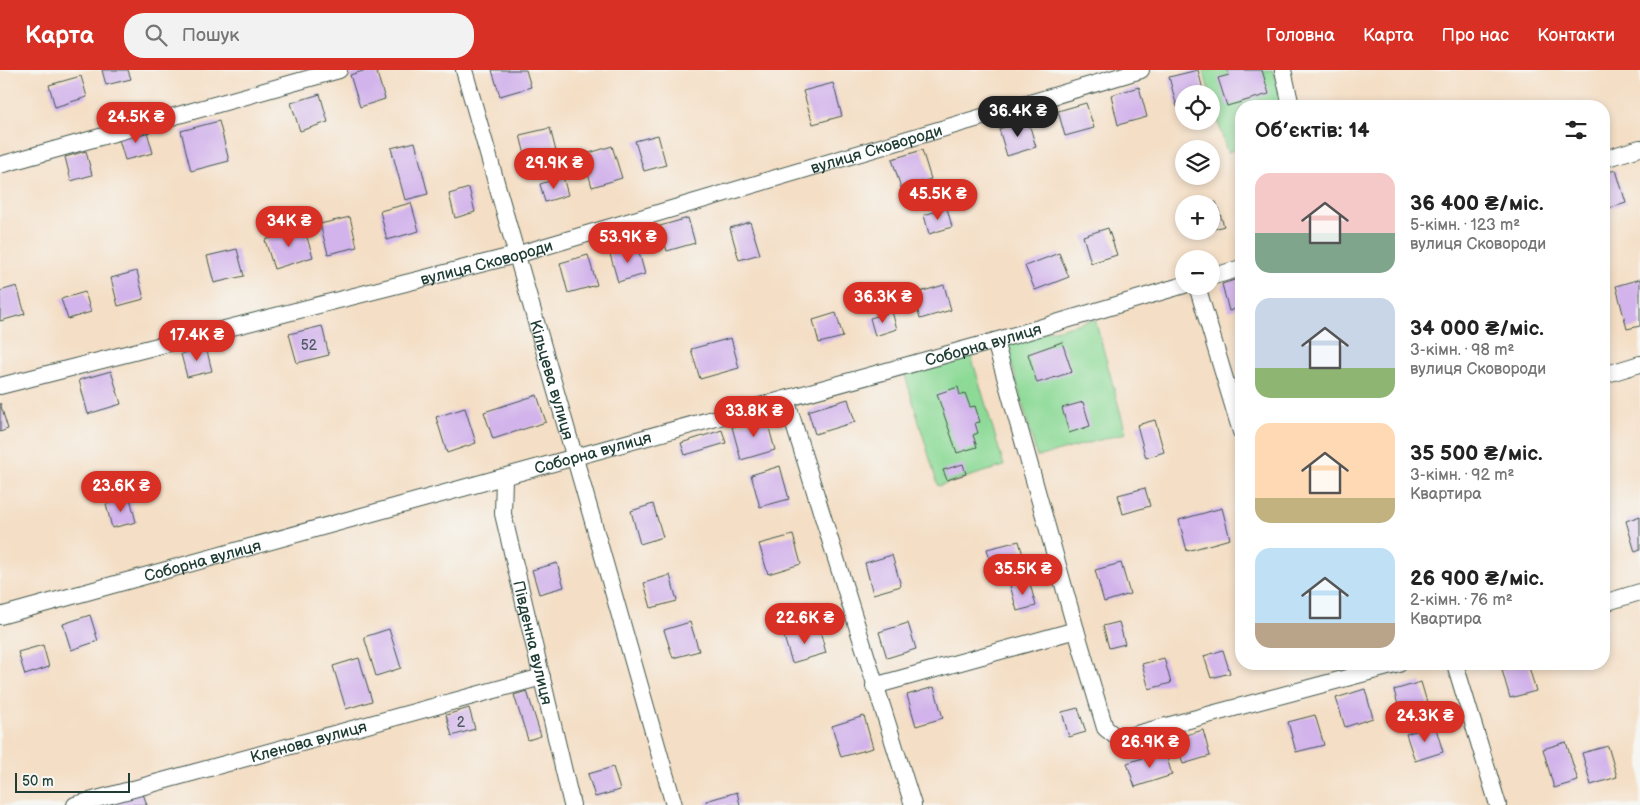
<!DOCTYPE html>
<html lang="uk">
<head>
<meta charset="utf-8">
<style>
	body { margin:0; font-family:"Balsamiq Sans",sans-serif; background:#f2f2f2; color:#222; height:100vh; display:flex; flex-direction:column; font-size:19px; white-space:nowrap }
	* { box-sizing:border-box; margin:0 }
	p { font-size:16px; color:#767676 }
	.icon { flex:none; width:28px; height:28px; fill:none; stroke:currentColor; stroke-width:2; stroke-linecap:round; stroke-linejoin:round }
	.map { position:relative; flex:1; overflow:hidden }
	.sheet { position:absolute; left:1235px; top:30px; width:375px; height:570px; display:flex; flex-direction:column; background:#fff; border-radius:20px; box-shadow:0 2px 8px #0003 }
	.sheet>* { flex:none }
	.buttons { position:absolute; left:1175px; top:15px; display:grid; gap:10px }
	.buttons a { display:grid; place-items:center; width:45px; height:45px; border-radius:50%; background:#fff; box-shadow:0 2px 8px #0003; font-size:25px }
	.scale { position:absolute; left:15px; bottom:12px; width:115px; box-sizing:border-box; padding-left:5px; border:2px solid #1f3d34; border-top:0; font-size:14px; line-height:18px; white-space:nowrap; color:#1f3d34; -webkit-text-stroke:4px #f6f6f2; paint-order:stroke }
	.price { position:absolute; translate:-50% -42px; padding:0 11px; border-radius:18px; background:#d93025; color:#fff; font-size:16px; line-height:32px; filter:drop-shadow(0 1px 2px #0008) }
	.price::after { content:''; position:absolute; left:50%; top:30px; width:15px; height:11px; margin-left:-8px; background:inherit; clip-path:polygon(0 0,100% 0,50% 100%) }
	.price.selected { background:#222; color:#fff }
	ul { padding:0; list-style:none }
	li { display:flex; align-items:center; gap:15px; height:125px; padding:0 20px }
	li span { display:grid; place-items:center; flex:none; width:140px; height:100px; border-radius:15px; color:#555 }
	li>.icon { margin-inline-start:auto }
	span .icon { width:60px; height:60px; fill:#fffc; stroke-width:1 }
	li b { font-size:21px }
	h2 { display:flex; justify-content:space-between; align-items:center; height:60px; padding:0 20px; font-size:21px }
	header { display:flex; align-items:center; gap:30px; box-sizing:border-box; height:70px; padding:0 25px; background:#d93025; color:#fff }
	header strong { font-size:24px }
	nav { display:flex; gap:28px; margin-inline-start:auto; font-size:18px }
	.search { width:350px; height:45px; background:#f2f2f2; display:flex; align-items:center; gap:12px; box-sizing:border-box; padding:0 18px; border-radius:20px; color:#767676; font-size:19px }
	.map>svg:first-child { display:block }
</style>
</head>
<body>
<header>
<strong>Карта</strong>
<div class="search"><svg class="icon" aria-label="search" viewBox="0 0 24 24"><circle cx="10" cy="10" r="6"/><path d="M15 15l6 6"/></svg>Пошук</div>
<nav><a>Головна</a><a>Карта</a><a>Про нас</a><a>Контакти</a></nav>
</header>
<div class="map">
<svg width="1640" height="735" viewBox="0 0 1640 735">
	<rect width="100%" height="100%" fill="#f6f6f2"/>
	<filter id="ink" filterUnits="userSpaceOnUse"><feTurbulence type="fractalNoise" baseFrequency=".02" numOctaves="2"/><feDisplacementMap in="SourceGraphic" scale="10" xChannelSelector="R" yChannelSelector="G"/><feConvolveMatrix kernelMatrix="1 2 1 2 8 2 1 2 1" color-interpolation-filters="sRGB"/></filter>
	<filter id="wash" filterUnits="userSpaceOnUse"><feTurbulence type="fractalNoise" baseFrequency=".0096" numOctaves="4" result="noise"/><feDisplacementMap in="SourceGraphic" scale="20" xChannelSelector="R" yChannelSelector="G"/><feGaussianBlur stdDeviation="1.12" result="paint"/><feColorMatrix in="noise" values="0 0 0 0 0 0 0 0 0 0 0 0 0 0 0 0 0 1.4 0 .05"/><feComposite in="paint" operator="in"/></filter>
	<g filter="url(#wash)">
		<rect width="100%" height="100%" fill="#f4dec5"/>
		<path fill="#8dda97" stroke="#568c66" d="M 1203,0 L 1273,0 L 1283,36 L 1241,36 L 1241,78 L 1227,82 Z
			M 1095,249 L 1126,363 L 1037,387 L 1006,273 Z
			M 970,282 L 1004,396 L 938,416 L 904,302 Z"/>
		<g id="blocks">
			<path fill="#d2b3eb" d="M 102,0 L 128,0 L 131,9 L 106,15 Z
				M 366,0 L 376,0 L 385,29 L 360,37 L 350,5 Z
				M 492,0 L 526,0 L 531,17 L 500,26 Z
				M 1198,0 L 1204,24 L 1184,24 L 1184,35 L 1177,37 L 1169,7 Z
				M 1227,0 L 1262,0 L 1269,24 L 1227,36 L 1218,8 L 1229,5 Z
				M 81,6 L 87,27 L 55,37 L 49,15 Z
				M 833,13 L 842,46 L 813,54 L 803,21 Z
				M 1139,17 L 1147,47 L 1118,55 L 1111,25 Z
				M 320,24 L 328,52 L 300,61 L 291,33 Z
				M 1086,33 L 1094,58 L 1065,66 L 1058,41 Z
				M 1028,50 L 1036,77 L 1007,86 L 999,59 Z
				M 219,51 L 229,91 L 191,101 L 181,61 Z
				M 146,58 L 153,83 L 125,90 L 118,66 Z
				M 550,58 L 558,89 L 528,97 L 520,65 Z
				M 658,65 L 666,95 L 644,101 L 635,71 Z
				M 415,72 L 428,124 L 405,130 L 391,78 Z
				M 612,76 L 622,108 L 592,117 L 583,85 Z
				M 922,80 L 931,109 L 901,118 L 892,89 Z
				M 86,81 L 92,105 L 71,111 L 65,87 Z
				M 1616,100 L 1626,133 L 1604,140 L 1604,103 Z
				M 563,107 L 568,125 L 545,132 L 540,114 Z
				M 469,118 L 475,142 L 455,148 L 449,124 Z
				M 1216,132 L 1224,156 L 1211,160 L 1211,133 Z
				M 411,133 L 419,161 L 387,170 L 380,141 Z
				M 947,138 L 952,157 L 929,164 L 924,145 Z
				M 350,147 L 357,177 L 328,184 L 320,154 Z
				M 688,148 L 695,173 L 667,181 L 660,156 Z
				M 750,152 L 760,184 L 739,190 L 730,158 Z
				M 304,158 L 313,187 L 274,199 L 265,170 Z
				M 1108,158 L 1117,185 L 1091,193 L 1083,166 Z
				M 637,175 L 645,204 L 618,212 L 610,184 Z
				M 237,179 L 244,206 L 214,213 L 207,186 Z
				M 1059,183 L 1069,207 L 1035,220 L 1025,196 Z
				M 588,185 L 597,215 L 568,223 L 560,193 Z
				M 137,201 L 144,229 L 118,236 L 111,208 Z
				M 1241,208 L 1241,237 L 1229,241 L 1222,214 Z
				M 1640,209 L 1640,256 L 1627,259 L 1616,216 Z
				M 944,215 L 951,240 L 920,249 L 913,224 Z
				M 17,216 L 25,244 L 0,251 L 0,221 Z
				M 85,222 L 91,242 L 68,249 L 61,229 Z
				M 892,242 L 897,259 L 875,266 L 870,248 Z
				M 836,243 L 843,267 L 819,273 L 813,250 Z
				M 322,256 L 329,285 L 297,293 L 289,264 Z
				M 731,268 L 739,298 L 700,309 L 691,279 Z
				M 1062,272 L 1072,302 L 1037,313 L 1028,284 Z
				M 206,277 L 212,301 L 187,307 L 181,284 Z
				M 111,301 L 121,334 L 88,344 L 79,310 Z
				M 958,317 L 960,325 L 965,323 L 970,337 L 975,336 L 980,352 L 975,353 L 978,363 L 973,365 L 977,377 L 957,383 L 937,324 Z
				M 537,325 L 546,352 L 493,369 L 484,342 Z
				M 848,329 L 855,352 L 815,364 L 808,341 Z
				M 1083,332 L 1090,356 L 1069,363 L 1062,338 Z
				M 0,333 L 8,359 L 0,362 Z
				M 465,338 L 476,373 L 447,383 L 436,347 Z
				M 766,347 L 775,380 L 741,390 L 732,357 Z
				M 1155,350 L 1164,382 L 1146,388 L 1137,355 Z
				M 722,360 L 726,373 L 685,385 L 681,373 Z
				M 963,394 L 966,404 L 947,410 L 943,400 Z
				M 780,396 L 789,429 L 760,437 L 751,405 Z
				M 1145,418 L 1150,436 L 1123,444 L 1118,425 Z
				M 130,428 L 136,452 L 112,458 L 106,434 Z
				M 653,434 L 663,467 L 640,474 L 631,441 Z
				M 1222,438 L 1230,469 L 1187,481 L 1179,450 Z
				M 1640,446 L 1640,480 L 1635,482 L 1626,451 Z
				M 793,465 L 801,494 L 768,504 L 759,474 Z
				M 1019,471 L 1028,503 L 996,513 L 987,479 Z
				M 892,485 L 901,516 L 873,524 L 865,493 Z
				M 557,493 L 564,517 L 539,524 L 532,500 Z
				M 1121,493 L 1130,524 L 1104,532 L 1095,500 Z
				M 670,505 L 677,531 L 651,538 L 644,513 Z
				M 1029,510 L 1036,536 L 1017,541 L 1010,515 Z
				M 90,545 L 98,571 L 71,580 L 63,554 Z
				M 690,552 L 699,581 L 673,588 L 664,560 Z
				M 1119,552 L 1125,574 L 1109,578 L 1103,556 Z
				M 908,553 L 916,579 L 887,588 L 879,562 Z
				M 819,557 L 826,583 L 792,593 L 784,567 Z
				M 389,559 L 401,598 L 376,606 L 364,567 Z
				M 43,575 L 49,597 L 25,605 L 18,582 Z
				M 1223,580 L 1230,603 L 1211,608 L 1204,586 Z
				M 359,588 L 372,631 L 346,639 L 333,596 Z
				M 1164,588 L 1171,613 L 1149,619 L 1142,594 Z
				M 1523,594 L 1528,594 L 1536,621 L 1510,628 L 1502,600 Z
				M 1421,612 L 1429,639 L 1401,647 L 1394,620 Z
				M 934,617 L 943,648 L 916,656 L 907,625 Z
				M 1365,619 L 1373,648 L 1345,657 L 1336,628 Z
				M 527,621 L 541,666 L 528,670 L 514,625 Z
				M 469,638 L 475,659 L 452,666 L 446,645 Z
				M 1078,638 L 1086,662 L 1069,667 L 1062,642 Z
				M 1315,645 L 1324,675 L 1296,682 L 1288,652 Z
				M 864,646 L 873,678 L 841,687 L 832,656 Z
				M 1435,655 L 1443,682 L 1415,691 L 1406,664 Z
				M 1203,660 L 1210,686 L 1183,694 L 1176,668 Z
				M 1566,672 L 1578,711 L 1554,718 L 1543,679 Z
				M 1608,676 L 1617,707 L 1591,715 L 1582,683 Z
				M 1165,681 L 1172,705 L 1135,717 L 1127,693 Z
				M 613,697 L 620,720 L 595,727 L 588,704 Z
				M 141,718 L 147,735 L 110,735 L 108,729 Z
				M 737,722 L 740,735 L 707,735 L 706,731 Z"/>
		</g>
	</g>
	<g filter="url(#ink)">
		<use href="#blocks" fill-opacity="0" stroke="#3f554a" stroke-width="1"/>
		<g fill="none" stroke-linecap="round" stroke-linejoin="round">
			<defs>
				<g id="street">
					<path id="s1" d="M 464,0 L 674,735"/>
					<path d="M 1283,0 L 1291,36"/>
					<path d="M 1604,89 L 1640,78"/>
					<path d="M 0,95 L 339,0"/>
					<path d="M 1211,207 L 1241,198"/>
					<path d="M 1197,216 L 1241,362"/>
					<path d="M 995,271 L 1076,560 L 1105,658 L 1115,666 L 1129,666 L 1399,594"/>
					<path d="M 1604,305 L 1640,294"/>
					<path id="s2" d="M 0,316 L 516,185 L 1141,0"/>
					<path d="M 786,329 L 913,735"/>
					<path id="s3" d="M 504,407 L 503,444 L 572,735"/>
					<path d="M 1604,533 L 1640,522"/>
					<path id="s4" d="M 0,546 L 995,271 L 1184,215"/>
					<path d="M 1455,594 L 1498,735"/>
					<path d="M 874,616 L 1076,560"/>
					<path id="s5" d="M 75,735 L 542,607"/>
				</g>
			</defs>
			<use href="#street" stroke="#3f554a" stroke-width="18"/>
			<use href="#street" stroke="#fff" stroke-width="16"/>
		</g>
	</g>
	<g text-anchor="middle" stroke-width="4.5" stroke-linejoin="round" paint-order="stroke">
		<g font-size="14" fill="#4c5a62">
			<text x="309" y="280">52</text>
			<text x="461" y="657">2</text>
		</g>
		<g font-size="16" fill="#1f3d34" stroke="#f6f6f2">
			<text dy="6" stroke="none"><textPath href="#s2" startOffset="908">вулиця Сковороди</textPath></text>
			<text dy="6" stroke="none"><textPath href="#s2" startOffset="502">вулиця Сковороди</textPath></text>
			<text dy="6" stroke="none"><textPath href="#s4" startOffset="1020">Соборна вулиця</textPath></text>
			<text dy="6" stroke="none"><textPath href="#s1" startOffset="322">Кільцева вулиця</textPath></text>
			<text dy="6" stroke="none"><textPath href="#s4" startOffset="615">Соборна вулиця</textPath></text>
			<text dy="6" stroke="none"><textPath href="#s4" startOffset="210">Соборна вулиця</textPath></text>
			<text dy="6" stroke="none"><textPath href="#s3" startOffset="169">Південна вулиця</textPath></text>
			<text dy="6" stroke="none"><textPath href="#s5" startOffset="242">Кленова вулиця</textPath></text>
		</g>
	</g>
</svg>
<div class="buttons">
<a><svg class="icon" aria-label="locate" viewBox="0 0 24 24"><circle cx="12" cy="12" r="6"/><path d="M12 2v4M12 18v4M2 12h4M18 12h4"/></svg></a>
<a><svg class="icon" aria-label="layers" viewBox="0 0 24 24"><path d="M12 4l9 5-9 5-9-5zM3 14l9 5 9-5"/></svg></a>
<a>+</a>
<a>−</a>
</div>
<div class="scale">50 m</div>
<b class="price selected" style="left:1018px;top:68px">36.4K ₴</b>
<b class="price" style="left:136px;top:74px">24.5K ₴</b>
<b class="price" style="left:554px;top:120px">29.9K ₴</b>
<b class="price" style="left:938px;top:151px">45.5K ₴</b>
<b class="price" style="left:289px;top:178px">34K ₴</b>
<b class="price" style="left:628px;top:194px">53.9K ₴</b>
<b class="price" style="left:883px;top:254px">36.3K ₴</b>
<b class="price" style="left:197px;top:292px">17.4K ₴</b>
<b class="price" style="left:754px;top:368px">33.8K ₴</b>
<b class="price" style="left:121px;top:443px">23.6K ₴</b>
<b class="price" style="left:1023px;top:526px">35.5K ₴</b>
<b class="price" style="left:805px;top:575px">22.6K ₴</b>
<b class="price" style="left:1425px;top:673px">24.3K ₴</b>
<b class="price" style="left:1150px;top:699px">26.9K ₴</b>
<section class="sheet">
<h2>Об’єктів: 14<svg class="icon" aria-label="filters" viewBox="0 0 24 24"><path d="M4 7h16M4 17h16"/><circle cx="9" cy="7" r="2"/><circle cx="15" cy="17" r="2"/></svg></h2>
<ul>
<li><span style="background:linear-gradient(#f6c9c9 60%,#7fa58c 0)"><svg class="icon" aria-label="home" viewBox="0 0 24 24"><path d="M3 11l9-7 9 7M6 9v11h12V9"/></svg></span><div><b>36 400 ₴/міс.</b><p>5-кімн. · 123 m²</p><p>вулиця Сковороди</p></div></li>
<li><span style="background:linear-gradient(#c9d6e8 70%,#8fb573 0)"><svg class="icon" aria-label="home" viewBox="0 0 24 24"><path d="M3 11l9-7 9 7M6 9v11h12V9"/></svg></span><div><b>34 000 ₴/міс.</b><p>3-кімн. · 98 m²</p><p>вулиця Сковороди</p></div></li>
<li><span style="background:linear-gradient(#ffd9b3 75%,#c2b280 0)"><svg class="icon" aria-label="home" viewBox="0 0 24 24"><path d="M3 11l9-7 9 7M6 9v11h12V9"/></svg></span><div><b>35 500 ₴/міс.</b><p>3-кімн. · 92 m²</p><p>Квартира</p></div></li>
<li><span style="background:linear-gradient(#bfe0f5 75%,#b9a48a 0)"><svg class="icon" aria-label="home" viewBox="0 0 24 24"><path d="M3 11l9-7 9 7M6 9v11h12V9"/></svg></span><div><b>26 900 ₴/міс.</b><p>2-кімн. · 76 m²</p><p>Квартира</p></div></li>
</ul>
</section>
</div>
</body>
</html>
